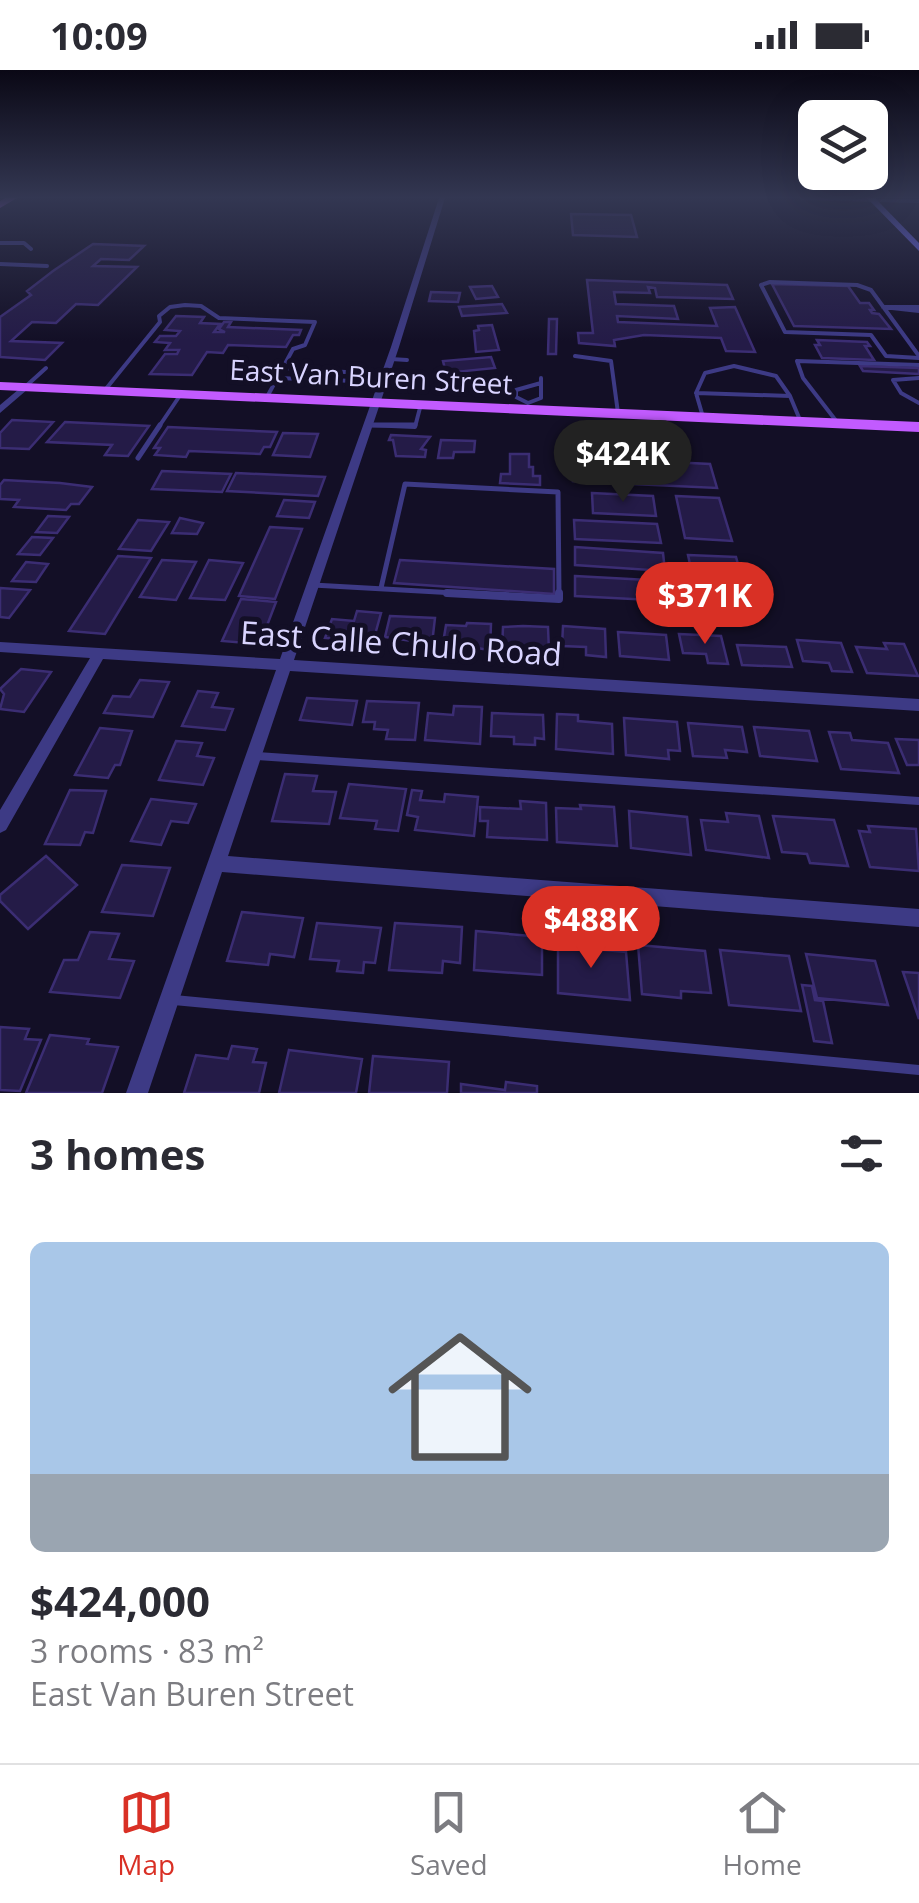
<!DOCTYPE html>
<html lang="en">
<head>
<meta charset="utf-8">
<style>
	body { margin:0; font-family:"Open Sans",sans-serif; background:#f2f2f3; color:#2b2b33; height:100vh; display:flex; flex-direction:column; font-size:38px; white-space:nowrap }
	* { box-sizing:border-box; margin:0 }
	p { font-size:32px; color:#7c7c81 }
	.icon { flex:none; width:55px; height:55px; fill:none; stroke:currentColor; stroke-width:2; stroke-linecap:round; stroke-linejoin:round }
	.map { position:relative; height:1023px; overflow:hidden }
	.details { display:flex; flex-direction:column; background:#fff; flex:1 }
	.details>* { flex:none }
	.fabs { position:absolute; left:798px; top:30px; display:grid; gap:20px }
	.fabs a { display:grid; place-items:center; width:90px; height:90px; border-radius:15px; background:#fff; box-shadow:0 10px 40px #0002; font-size:50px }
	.price { position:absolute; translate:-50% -85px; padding:0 22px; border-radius:35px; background:#d93025; color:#fff; font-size:32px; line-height:65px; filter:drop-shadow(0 2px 5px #0008) }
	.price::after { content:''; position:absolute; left:50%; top:60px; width:30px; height:22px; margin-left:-15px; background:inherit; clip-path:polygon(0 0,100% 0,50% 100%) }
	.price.current { background:#222; color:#fff }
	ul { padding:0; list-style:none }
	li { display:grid; align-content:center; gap:20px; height:530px; padding:0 30px }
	li span { display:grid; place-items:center; height:310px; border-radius:15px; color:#555 }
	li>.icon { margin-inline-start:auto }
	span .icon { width:180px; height:180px; fill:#fffc; stroke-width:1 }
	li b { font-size:42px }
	h2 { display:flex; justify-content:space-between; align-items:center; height:120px; padding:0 30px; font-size:42px }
	.status { display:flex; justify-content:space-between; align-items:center; height:70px; padding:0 50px; background:#fff; direction:ltr }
	.status svg { height:28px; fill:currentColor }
	.menu { display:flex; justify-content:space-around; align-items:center; height:140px; border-top:2px solid #e1e1e2; background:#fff; font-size:28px; color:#7c7c81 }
	.menu a { display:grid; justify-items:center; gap:5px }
	.menu .current { color:#d93025 }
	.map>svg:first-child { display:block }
</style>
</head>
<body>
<div class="status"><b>10:09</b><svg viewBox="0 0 49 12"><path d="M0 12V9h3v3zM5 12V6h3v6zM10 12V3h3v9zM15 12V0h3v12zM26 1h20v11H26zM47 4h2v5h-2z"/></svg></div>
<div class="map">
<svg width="919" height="1023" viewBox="0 0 919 1023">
	<rect width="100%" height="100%" fill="#130f26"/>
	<path fill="#241b47" stroke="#3b2d73" stroke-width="2.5" d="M 571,144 L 631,145 L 637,167 L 573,165 Z
		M 93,174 L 144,176 L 129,190 L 101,189 L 93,196 L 137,197 L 98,235 L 76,234 L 56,253 L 32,252 L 11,271 L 62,273 L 45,290 L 0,287 L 0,247 L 31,225 L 27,221 L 53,201 Z
		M 587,210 L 727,215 L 733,229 L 657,227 L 655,218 L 648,217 L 650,223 L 614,222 L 616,234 L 674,236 L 678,249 L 617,246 L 618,252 L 717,256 L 710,238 L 735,237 L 755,282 L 726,281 L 721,268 L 644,265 L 614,270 L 615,276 L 579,273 L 578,263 L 593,263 Z
		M 772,214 L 848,216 L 860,233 L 869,233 L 874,240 L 870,240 L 872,243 L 879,244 L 891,259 L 794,256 Z
		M 492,216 L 498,227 L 476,229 L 470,217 Z
		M 431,222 L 460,223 L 458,232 L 429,231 Z
		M 502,234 L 507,243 L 462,246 L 459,237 Z
		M 176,246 L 204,247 L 200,253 L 220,254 L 214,262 L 225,262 L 219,259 L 224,252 L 231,252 L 228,257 L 301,260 L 299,265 L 293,265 L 286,277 L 228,275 L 223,283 L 207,282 L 192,305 L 150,304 L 165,284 L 177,284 L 179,280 L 165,280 L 170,273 L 155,272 L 160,266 L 176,266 L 180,261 L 165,260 Z
		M 549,249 L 557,249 L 556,284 L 548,284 Z
		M 492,255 L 499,280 L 476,282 L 474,261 L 479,260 L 478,256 Z
		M 817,270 L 867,272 L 870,276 L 865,276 L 874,290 L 822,288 L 815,275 L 820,275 Z
		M 491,287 L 495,298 L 446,303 L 443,291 Z
		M 860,296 L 919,298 L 919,304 L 863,301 Z
		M 12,350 L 53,352 L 29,379 L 0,378 L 0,363 Z
		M 65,352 L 149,356 L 128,386 L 105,385 L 112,375 L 47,372 Z
		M 168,357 L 277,362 L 270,377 L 264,377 L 260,384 L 189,381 L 186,387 L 155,385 L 160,378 L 154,378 Z
		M 283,363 L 318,364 L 310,387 L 273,385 Z
		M 391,365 L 430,367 L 421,379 L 426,380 L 425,387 L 396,386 L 393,370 L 389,370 Z
		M 441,370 L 475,371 L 474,382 L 454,382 L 453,388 L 438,388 Z
		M 510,384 L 529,384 L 529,397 L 533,397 L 533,406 L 540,406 L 540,415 L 500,413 L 501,404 L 510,404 Z
		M 568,389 L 590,390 L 591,412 L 573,411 L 573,397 L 568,397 Z
		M 609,389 L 710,394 L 717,418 L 611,413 Z
		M 162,401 L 231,404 L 222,422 L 152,419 Z
		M 236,403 L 325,407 L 318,426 L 227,421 Z
		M 4,410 L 60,413 L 92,417 L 79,434 L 71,434 L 66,440 L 14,437 L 19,430 L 0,429 L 0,415 Z
		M 592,423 L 653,426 L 656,446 L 593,443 Z
		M 676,426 L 719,428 L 732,471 L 685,468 Z
		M 284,430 L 315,432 L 309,448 L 277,446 Z
		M 48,446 L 69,447 L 57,463 L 36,462 Z
		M 180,448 L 203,453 L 197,464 L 172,463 Z
		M 138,450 L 169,452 L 151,481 L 119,479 Z
		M 574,450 L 657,454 L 661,473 L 575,469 Z
		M 270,457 L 302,459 L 275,529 L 239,526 Z
		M 32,467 L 53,468 L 40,485 L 18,484 Z
		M 575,477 L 663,483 L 665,501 L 575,495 Z
		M 688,485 L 736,487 L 750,538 L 699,536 Z
		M 118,486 L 151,488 L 105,564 L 69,561 Z
		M 162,490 L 196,492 L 176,530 L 140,527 Z
		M 209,490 L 243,493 L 225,530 L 190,528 Z
		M 400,490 L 554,499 L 554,524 L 394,513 Z
		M 26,492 L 48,494 L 36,512 L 12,511 Z
		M 575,506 L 666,511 L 670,531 L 575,526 Z
		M 0,518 L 30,520 L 9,548 L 0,547 Z
		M 241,529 L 276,532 L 260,574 L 222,571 Z
		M 357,541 L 381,543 L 373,572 L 325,568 L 332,549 L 354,551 Z
		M 390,546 L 435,548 L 432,574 L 385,567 Z
		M 467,553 L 491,554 L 490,580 L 443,573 L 446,555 L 466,556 Z
		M 523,556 L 548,557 L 549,582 L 502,580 L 503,557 Z
		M 563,556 L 605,559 L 606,587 L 586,585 L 586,577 L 562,576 Z
		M 618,562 L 666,565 L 669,590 L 620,586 Z
		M 679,564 L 721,566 L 728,594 L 708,593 L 706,584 L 683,583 Z
		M 797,570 L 841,573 L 852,602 L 832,601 L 829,593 L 803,591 Z
		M 884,573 L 904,574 L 918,606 L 867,603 L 856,577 L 887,579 Z
		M 737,575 L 786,577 L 792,597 L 742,595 Z
		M 21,599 L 51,602 L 24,642 L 0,639 L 4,624 L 0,619 Z
		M 140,610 L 169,612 L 153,647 L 104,643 L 113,626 L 130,627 Z
		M 198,621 L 218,623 L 212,637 L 233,639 L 225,660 L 182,656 Z
		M 307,628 L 357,631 L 352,655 L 300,650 Z
		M 367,631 L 419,633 L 415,670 L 386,669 L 388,660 L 374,659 L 375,652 L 363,652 Z
		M 454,636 L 482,637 L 480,674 L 425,670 L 428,643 L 453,645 Z
		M 492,643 L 543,645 L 544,669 L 535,668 L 535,675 L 514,674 L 514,667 L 491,666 Z
		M 557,644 L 578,645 L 578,651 L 612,654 L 613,684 L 556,679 Z
		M 624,648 L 677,652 L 680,681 L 668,680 L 669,689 L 626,685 Z
		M 688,653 L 742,657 L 747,682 L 725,680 L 727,688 L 693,686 Z
		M 754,657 L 809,661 L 817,691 L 760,686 Z
		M 100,658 L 132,661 L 120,695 L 115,695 L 108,708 L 75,705 Z
		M 829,662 L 850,663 L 852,670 L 888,673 L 899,703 L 841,699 Z
		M 896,669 L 919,670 L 919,695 L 907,695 Z
		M 176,671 L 202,673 L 197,686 L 214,688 L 203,715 L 159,710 Z
		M 285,704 L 317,706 L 313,721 L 336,722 L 329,754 L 272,751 Z
		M 349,714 L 406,719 L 398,761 L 375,759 L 377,751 L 340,748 Z
		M 70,720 L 106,721 L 93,763 L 85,762 L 80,775 L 45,774 Z
		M 412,720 L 422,721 L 420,730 L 444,732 L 445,724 L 478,727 L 474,766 L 415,760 L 418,747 L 407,745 Z
		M 151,729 L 196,734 L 188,753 L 171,751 L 161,775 L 131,771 Z
		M 520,731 L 546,733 L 547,770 L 487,767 L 488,751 L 480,751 L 480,737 L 521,739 Z
		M 580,735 L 614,737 L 617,776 L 557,772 L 556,738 L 581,739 Z
		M 629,741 L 687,747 L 691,785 L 631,778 Z
		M 726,743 L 759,746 L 769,788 L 706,780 L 701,750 L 728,752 Z
		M 773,746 L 834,750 L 848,796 L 810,793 L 807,784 L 782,782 Z
		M 868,756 L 916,759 L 919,801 L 870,797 L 859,761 L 870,762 Z
		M 46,786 L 77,815 L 28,859 L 0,831 L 0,825 Z
		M 122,795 L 170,798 L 153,846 L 102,842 Z
		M 242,842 L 303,848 L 294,887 L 270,884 L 268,895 L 227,891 Z
		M 317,853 L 381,858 L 375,893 L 364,892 L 363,903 L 337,901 L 339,891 L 310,889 Z
		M 395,853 L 462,857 L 460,893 L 443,891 L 442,903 L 389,900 Z
		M 476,861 L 542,867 L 542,905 L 474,900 Z
		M 90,862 L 119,864 L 109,889 L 134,891 L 120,928 L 50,922 L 64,890 L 78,890 Z
		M 558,866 L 583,868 L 583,878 L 626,882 L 630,930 L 558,923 Z
		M 638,875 L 705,881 L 711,923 L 681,921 L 681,928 L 642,924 Z
		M 720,880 L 789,886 L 801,941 L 729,935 Z
		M 806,884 L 875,891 L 888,935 L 817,928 Z
		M 903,902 L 919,903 L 919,949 Z
		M 802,915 L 812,916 L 815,930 L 823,931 L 832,973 L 814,971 Z
		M 0,957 L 29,959 L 25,969 L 41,970 L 20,1021 L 0,1020 Z
		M 50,965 L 89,969 L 87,974 L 118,977 L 102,1023 L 26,1023 Z
		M 232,976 L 257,979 L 253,992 L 266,993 L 259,1023 L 184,1023 L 196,985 L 228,989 Z
		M 289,980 L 362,989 L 356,1023 L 279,1023 Z
		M 373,986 L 449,992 L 447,1023 L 369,1023 Z
		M 506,1012 L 537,1016 L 537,1023 L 461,1023 L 461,1014 L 505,1020 Z"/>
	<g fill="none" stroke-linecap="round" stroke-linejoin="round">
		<path stroke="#3d3a85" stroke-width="4" d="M 0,173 L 24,173 L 31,179
			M 0,194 L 47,196
			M 919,237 L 883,237 L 919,241
			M 575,286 L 611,291 L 618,343
			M 919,286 L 871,220 L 857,215 L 770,212 L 761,215 L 785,262 L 871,265 L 886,286 L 919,288
			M 391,289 L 407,290
			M 278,308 L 354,311 L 361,303 L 283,298
			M 541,308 L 541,313
			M 919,308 L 893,310 L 901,323 L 919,333
			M 541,313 L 541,328 L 528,333 L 516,327 L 516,320 Z
			M 25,317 L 46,298
			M 105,320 L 160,252 L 159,246 L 170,237 L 185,235 L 201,236 L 219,248 L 315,252 L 305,275 L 293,279 L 267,327
			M 696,323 L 705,303 L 734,296 L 776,306 L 790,326
			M 703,347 L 696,323 L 790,326 L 800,350
			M 837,352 L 803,308 L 797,291 L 919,295
			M 368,355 L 415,357 L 421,334
			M 158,358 L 181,324"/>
		<path stroke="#3d3a85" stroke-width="5" d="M 372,355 L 415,355
			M 138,388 L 160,355
			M 313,515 L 491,525
			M 381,518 L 405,414 L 558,422 L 559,525"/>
		<path stroke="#3d3a85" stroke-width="8" d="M 447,523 L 559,529 L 559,523
			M 257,686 L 919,731"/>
		<path stroke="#3d3a85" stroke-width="10" d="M 174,930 L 919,1000"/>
		<path fill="#3d3a85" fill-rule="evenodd" d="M 439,128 L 445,128 L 399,277 L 294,590 L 919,629 L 919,641 L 290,601 L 228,786 L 919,839 L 919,857 L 222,802 L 148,1023 L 126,1023 L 276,600 L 103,589 L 6,760 L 0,763 L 0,740 L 90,588 L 0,582 L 0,572 L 280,589 L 391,277 Z
			M 799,128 L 919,129 L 919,133 L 802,130 Z
			M 25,314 L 30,317 L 28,319 L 0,343 L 0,335 Z"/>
		<path fill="#6f6bff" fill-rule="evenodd" d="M 867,128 L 875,128 L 919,173 L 919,181 Z"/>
		<path fill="#c25bff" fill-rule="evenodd" d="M 5,128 L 17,128 L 0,138 L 0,131 Z
			M 0,312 L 919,352 L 919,362 L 0,320 Z"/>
	</g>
	<linearGradient id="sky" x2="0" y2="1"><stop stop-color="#0a0815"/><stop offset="0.47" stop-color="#333752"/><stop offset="1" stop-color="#333752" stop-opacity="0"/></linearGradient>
	<rect width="919" height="271" fill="url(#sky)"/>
	<g text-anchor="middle" stroke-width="10" stroke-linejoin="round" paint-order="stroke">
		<g font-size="28" fill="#d9d4ff" stroke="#130f26">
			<text transform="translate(371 307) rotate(3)" y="10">East Van Buren Street</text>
		</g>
		<g font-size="32" fill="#d9d4ff" stroke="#130f26">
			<text transform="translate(401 574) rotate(4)" y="11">East Calle Chulo Road</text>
		</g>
	</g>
</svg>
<div class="fabs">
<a><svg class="icon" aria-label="layers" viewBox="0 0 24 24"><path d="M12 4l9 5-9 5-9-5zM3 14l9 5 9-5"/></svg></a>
</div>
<b class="price current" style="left:623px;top:435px">$424K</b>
<b class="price" style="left:705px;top:577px">$371K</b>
<b class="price" style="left:591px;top:901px">$488K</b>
</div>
<section class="details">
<h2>3 homes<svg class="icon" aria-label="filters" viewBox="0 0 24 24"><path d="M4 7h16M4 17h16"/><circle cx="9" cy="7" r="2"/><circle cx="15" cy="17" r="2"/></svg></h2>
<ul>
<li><span style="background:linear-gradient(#a9c7e8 75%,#9aa5b1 0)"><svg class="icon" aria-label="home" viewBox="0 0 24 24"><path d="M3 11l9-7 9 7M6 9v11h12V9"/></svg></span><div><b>$424,000</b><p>3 rooms · 83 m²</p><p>East Van Buren Street</p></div></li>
</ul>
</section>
<nav class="menu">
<a class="current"><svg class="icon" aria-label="map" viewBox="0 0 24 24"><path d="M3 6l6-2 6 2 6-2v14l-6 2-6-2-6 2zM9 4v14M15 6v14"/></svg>Map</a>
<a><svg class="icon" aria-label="saved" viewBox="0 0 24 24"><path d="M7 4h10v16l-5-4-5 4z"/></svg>Saved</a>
<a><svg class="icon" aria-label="home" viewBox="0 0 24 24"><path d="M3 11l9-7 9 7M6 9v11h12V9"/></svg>Home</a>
</nav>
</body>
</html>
